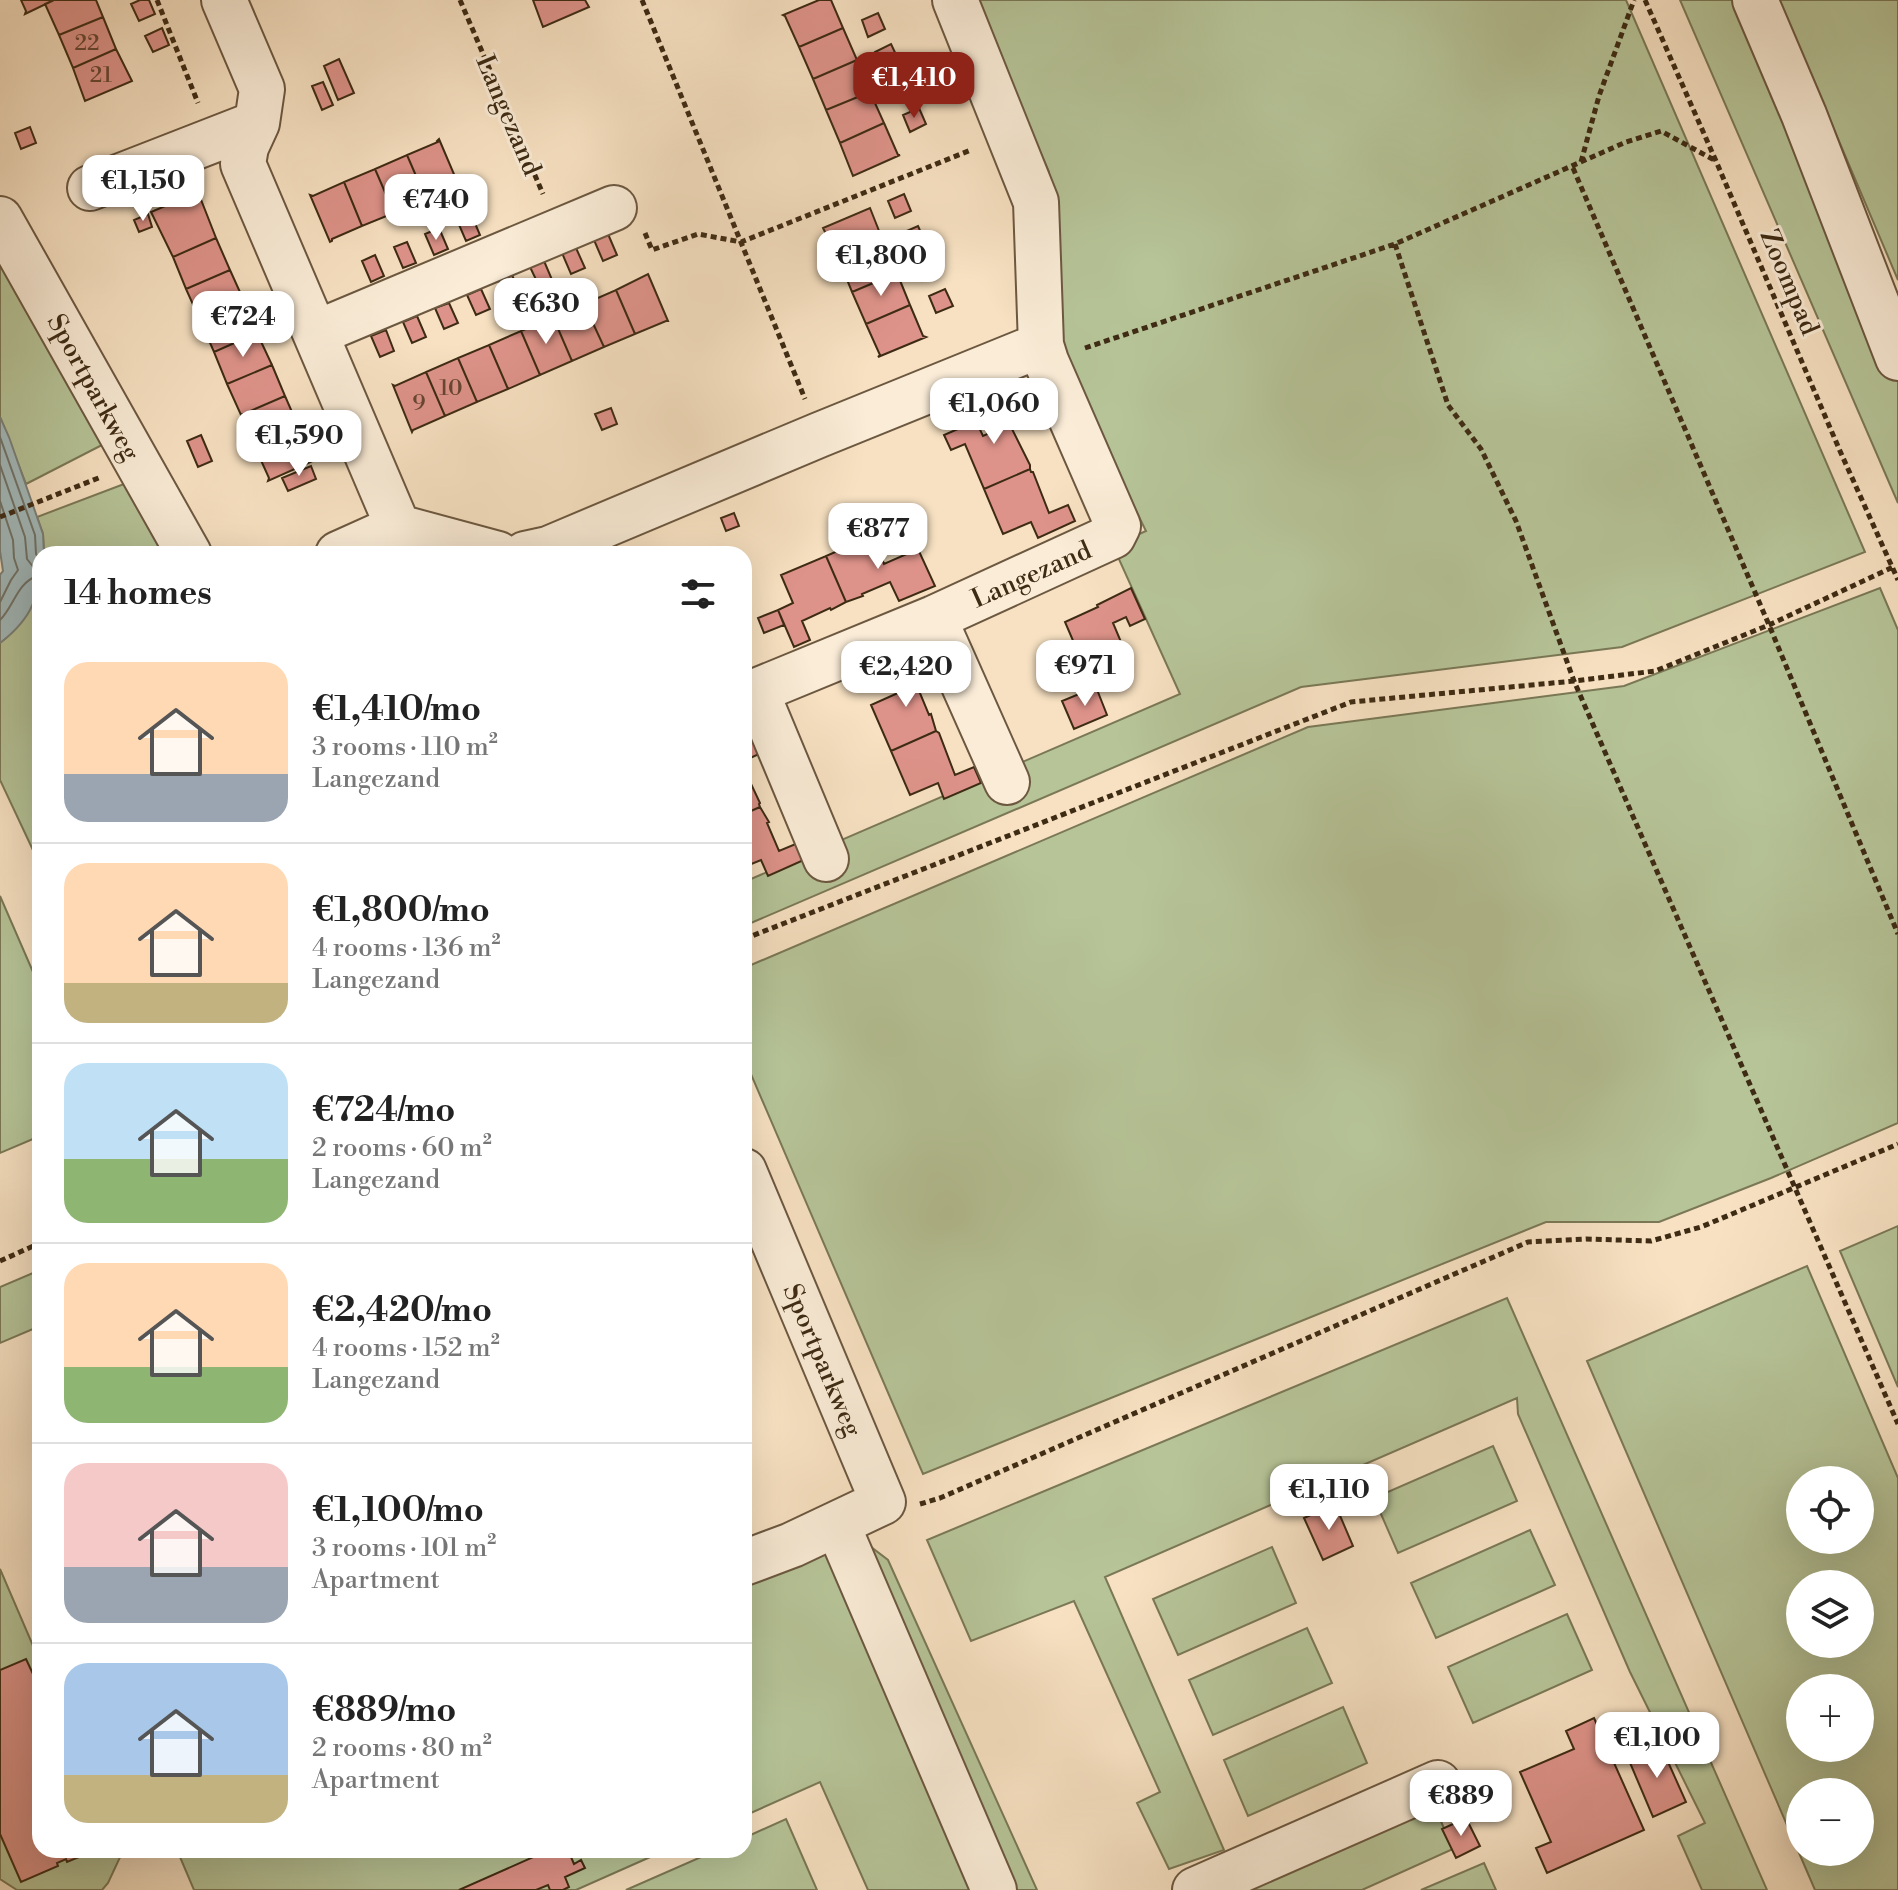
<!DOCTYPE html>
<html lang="en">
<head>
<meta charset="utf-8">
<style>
	body { margin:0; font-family:"Libre Bodoni",serif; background:#f6f6f6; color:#222; height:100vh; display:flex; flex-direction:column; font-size:30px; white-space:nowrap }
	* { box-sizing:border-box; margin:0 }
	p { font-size:26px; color:#767676 }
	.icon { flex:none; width:44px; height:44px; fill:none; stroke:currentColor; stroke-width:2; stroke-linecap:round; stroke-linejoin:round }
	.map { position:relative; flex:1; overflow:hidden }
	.side { position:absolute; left:32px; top:546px; width:720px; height:1312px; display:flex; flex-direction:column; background:#fff; border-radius:24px; box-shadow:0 8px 32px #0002 }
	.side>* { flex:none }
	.controls { position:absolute; left:1786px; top:1466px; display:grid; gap:16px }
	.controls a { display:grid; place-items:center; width:88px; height:88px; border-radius:50%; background:#fff; box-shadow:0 8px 32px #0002; font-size:40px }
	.price { position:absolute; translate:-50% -68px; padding:0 18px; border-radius:16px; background:#fff; color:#222; font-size:26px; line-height:52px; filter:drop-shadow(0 2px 4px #0008) }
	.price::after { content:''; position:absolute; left:50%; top:48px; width:24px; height:18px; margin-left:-12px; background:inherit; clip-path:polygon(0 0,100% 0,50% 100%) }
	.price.active { background:#8f2418; color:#fff }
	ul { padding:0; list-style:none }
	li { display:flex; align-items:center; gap:24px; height:200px; padding:0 32px }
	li+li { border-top:2px solid #e0e0e0 }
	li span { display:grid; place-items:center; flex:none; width:224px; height:160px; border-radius:24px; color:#555 }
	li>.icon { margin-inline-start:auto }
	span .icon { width:96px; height:96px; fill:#fffc; stroke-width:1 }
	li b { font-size:34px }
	h2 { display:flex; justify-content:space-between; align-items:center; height:96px; padding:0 32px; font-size:34px }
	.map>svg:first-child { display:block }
</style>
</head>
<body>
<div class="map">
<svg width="1898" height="1890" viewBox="0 0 1898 1890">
	<rect width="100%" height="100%" fill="#f7e1c2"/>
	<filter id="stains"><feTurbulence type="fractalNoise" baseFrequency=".0025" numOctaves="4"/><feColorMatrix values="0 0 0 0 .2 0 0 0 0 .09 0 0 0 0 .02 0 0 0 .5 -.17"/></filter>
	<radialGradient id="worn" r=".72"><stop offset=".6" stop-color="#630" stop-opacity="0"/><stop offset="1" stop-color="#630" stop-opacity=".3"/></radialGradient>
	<path fill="#b6c498" stroke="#7a7856" stroke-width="2" fill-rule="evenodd" d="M 973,0 L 1626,0 L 1865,552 L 1622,647 L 1301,687 L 744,926 L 744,882 L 1180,694 L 1113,546 L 1146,531 L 1045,325 L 1049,172 Z
		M 1680,0 L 1734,0 L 1898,381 L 1898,503 Z
		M 1779,0 L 1898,0 L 1898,280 Z
		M 0,261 L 102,445 L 26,484 L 0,417 Z
		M 124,484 L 165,554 L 44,554 L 43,534 L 37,517 Z
		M 40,584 L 40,865 L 0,780 L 0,643 C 19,628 33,607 40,584 Z
		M 1880,588 L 1898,630 L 1898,1123 L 1771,1178 L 1659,1222 L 1546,1222 L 923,1474 L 744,1058 L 744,968 L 1308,727 L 1624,686 Z
		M 0,896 L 40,988 L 40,1136 L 0,1153 Z
		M 1898,1226 L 1898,1387 L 1840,1251 Z
		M 1807,1266 L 1898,1478 L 1898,1890 L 1815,1890 L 1587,1361 ZM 1800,1480 L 1860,1480 L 1860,1540 L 1800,1540 ZM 1800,1584 L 1860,1584 L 1860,1644 L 1800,1644 ZM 1800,1688 L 1860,1688 L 1860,1748 L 1800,1748 ZM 1800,1792 L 1860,1792 L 1860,1852 L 1800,1852 Z
		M 40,1270 L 40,1326 L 0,1343 L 0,1287 Z
		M 1507,1298 L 1767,1890 L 1702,1890 L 1678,1836 L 1705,1823 L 1630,1672 L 1518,1414 L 1517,1398 L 1105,1577 L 1224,1850 L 1169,1869 L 1137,1803 L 1160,1792 L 1074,1601 L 971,1641 L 927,1540 Z
		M 1493,1446 L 1517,1501 L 1398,1553 L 1374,1498 Z
		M 1530,1530 L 1555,1585 L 1436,1638 L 1411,1583 Z
		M 849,1542 L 871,1547 L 888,1560 L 1037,1890 L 868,1890 L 820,1782 L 744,1816 L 744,1581 Z
		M 1272,1547 L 1296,1603 L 1178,1655 L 1153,1599 Z
		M 0,1569 L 40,1662 L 40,1850 L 121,1850 L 122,1853 L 108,1883 L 102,1890 L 17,1890 L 0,1879 Z
		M 1567,1614 L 1592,1670 L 1473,1723 L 1448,1667 Z
		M 1307,1628 L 1332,1683 L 1213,1735 L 1189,1680 Z
		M 1343,1707 L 1367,1763 L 1248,1816 L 1224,1760 Z
		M 1433,1803 L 1453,1849 L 1362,1890 L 1237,1890 Z
		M 786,1819 L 817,1890 L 626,1890 L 717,1850 L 744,1850 L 744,1838 Z
		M 177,1850 L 666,1850 L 576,1890 L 194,1890 Z
		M 1484,1863 L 1496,1890 L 1421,1890 Z"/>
	<path fill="#a2bbbe" stroke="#7a817a" stroke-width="2" d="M 0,417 L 9,437 L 43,534 L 44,554 L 40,554 C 40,595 34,617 0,643 L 0,575 L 3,571 L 0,551 Z"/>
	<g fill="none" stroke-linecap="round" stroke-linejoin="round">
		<path stroke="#707369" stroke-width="2" d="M 0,437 L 35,535 L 36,554 L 40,560
			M 0,465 L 25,537 L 27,559 L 38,573 L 37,576 C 17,583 14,606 0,620
			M 0,501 L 13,540 L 14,558 L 18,570 L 11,580 L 0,602"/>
	</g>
	<path fill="#de938a" stroke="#3e2b14" stroke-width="2" d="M 21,0 L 54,0 L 25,14 L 26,11 Z
		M 54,0 L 96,0 L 103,17 L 59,35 L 45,4 Z
		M 140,0 L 149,0 L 155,14 L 139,21 L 131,4 Z
		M 533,0 L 585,0 L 589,7 L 543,27 Z
		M 819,0 L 831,0 L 843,28 L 799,47 L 785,16 L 783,15 Z
		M 878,13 L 885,29 L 868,37 L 862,20 Z
		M 103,17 L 116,49 L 73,68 L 59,35 Z
		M 162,28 L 169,45 L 153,52 L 145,36 Z
		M 843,28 L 857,60 L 813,79 L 799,47 Z
		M 891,44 L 899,61 L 882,68 L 875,52 Z
		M 116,49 L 132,81 L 85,101 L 73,68 Z
		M 339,59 L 354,93 L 338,100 L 324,66 Z
		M 857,60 L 870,92 L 826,110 L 813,79 Z
		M 905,76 L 912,93 L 896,100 L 889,83 Z
		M 323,82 L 333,105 L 322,110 L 312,86 Z
		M 870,92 L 884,123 L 840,143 L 826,110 Z
		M 919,108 L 926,124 L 910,132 L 903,115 Z
		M 884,123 L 898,155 L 900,155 L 853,176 L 840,143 Z
		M 30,127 L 36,143 L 21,149 L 15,133 Z
		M 439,139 L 459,186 L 456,186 L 426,199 L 407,155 L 438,142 L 437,141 Z
		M 407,155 L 426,199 L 394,213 L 375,169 Z
		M 375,169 L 394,213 L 362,226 L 344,182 Z
		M 344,182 L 362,226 L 332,239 L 332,241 L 330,242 L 310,195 L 313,196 Z
		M 198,192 L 216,238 L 173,257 L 151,212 Z
		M 904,194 L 911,211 L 895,218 L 888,201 Z
		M 870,208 L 883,241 L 839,260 L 823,228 Z
		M 148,214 L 152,227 L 139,232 L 134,220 Z
		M 471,214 L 480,235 L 466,241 L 457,220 Z
		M 918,226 L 925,242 L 909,249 L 902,233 Z
		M 439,228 L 448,249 L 434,255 L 425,234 Z
		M 608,234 L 617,255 L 603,261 L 594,240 Z
		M 216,238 L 230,270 L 186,289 L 173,257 Z
		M 883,241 L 897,273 L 852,292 L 839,260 Z
		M 407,242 L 416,263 L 403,268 L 394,247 Z
		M 576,248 L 585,268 L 571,274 L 562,253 Z
		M 375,255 L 384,276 L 371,282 L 362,261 Z
		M 932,257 L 939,274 L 922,281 L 915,265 Z
		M 544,261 L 553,282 L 540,288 L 530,267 Z
		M 230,270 L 244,301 L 200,320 L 186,289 Z
		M 897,273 L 910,305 L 866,324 L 852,292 Z
		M 648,274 L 668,321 L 666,321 L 635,334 L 616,290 Z
		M 512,275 L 521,296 L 508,302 L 499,281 Z
		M 481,289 L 490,309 L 476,315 L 467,295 Z
		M 945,289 L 953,306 L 936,313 L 929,296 Z
		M 616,290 L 635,334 L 604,347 L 584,304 Z
		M 244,301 L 257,333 L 214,352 L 200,320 Z
		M 449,303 L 458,323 L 444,329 L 435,308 Z
		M 584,304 L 604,347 L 572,361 L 553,317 Z
		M 910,305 L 923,336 L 926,337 L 878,357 L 880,355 L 866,324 Z
		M 417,316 L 426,337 L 412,343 L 403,322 Z
		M 553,317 L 572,361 L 540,375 L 521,331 Z
		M 386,330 L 394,351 L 380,357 L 371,336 Z
		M 521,331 L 540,375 L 508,389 L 489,345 Z
		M 257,333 L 272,365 L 227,384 L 214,352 Z
		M 489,345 L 508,389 L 477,402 L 458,358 Z
		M 458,358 L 477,402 L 445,416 L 426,372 Z
		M 272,365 L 285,396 L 241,415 L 227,384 Z
		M 426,372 L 445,416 L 413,430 L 412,432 L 393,385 L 395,386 Z
		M 285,396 L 299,428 L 255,447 L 241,415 Z
		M 1022,400 L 1029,416 L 1010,425 L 1030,465 L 1030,469 L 984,489 L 965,444 L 951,450 L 944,435 L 976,421 L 983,436 L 992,432 L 985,416 Z
		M 611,408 L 617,424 L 602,430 L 595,414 Z
		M 299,428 L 313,459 L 315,460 L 268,481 L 269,478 L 255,447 Z
		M 201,435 L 212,461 L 198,467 L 187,441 Z
		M 311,466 L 316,479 L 288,491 L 282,478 Z
		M 1030,469 L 1031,472 L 1033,472 L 1049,513 L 1068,505 L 1075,521 L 1038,538 L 1031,522 L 1003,534 L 984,489 Z
		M 734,513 L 739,526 L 726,531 L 721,518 Z
		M 872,536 L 884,564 L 918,549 L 935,586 L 899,601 L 890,582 L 862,594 L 863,596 L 846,602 L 826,556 Z
		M 826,556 L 846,602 L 831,610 L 830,608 L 802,621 L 810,640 L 794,647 L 778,610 L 793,603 L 781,575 Z
		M 1131,588 L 1145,619 L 1130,626 L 1126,617 L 1113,623 L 1129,661 L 1089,678 L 1065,622 L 1098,607 L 1097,605 Z
		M 778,610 L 784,625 L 764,633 L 758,618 Z
		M 928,662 L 936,678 L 917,686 L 929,715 L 931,714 L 936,731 L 891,751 L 871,705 L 898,693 L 891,678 Z
		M 1096,687 L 1107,715 L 1074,729 L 1062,701 Z
		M 936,731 L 939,733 L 955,775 L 974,767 L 981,783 L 944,799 L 938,783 L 910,795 L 891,751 Z
		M 753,738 L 759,754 L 744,761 L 744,741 Z
		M 744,769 L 760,803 L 759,804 L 760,807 L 744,814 Z
		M 760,807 L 769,822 L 767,823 L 779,851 L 798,843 L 806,859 L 768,876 L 761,860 L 744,867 L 744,814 Z
		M 1335,1504 L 1353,1546 L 1323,1560 L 1304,1518 Z
		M 26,1659 L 40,1689 L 40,1850 L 96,1850 L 67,1862 L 66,1859 L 57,1863 L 58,1866 L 21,1882 L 0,1834 L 0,1670 Z
		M 1594,1718 L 1644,1830 L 1547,1873 L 1536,1848 L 1551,1842 L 1520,1772 L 1574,1749 L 1566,1731 Z
		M 1660,1744 L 1686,1802 L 1653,1817 L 1628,1758 Z
		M 1466,1818 L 1480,1846 L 1456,1858 L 1442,1829 Z
		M 549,1850 L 568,1850 L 574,1864 L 581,1860 L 585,1868 L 565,1877 L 569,1887 L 563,1890 L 550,1890 L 548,1885 L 536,1890 L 459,1890 Z"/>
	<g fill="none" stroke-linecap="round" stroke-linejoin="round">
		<defs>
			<path id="minor" d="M 224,0 L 262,89 L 257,123 L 246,147 L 243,164 L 398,527
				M 1755,0 L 1804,115 L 1898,358
				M 90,188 L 257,123
				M 0,219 L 189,554
				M 316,333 L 614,208
				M 338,554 L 398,527 L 498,554
				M 525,554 L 548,549 L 819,435 L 1041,345
				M 934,618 L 1007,782
				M 756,691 L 826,859
				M 744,696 L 934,618 L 1113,536 L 1118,526 L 1046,361 L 1041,345 L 1036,202 L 955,0
				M 744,1171 L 883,1502 L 792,1545 L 744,1563
				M 837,1524 L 994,1890
				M 1195,1890 L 1438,1783"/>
		</defs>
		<use href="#minor" stroke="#6c5840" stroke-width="48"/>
		<path stroke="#3e2b14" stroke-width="5" stroke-dasharray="6 4" stroke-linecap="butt" d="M 157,0 L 198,103
			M 460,0 L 543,194
			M 642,0 L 805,399
			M 1645,0 L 1716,161 L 1840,451 L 1898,580
			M 1581,162 L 1599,96 L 1634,0
			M 1573,168 L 1769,625 L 1898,934
			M 645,233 L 652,250 L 698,234 L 741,242 L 971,150
			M 1395,244 L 1448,405 L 1481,449 L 1516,521 L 1574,681 L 1898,1424
			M 1085,348 L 1395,244 L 1626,142 L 1661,131 L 1716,161
			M 0,517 L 101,477
			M 744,939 L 1351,702 L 1574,681 L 1655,671 L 1769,625 L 1893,567
			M 0,1261 L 40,1243
			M 920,1504 L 940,1498 L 1528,1242 L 1586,1239 L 1651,1241 L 1701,1227 L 1898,1144"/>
		<use href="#minor" stroke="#faecd7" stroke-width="44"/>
	</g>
	<g text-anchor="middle" stroke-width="6" stroke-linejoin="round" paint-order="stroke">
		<g font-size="22" fill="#664532">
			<text x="87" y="50">22</text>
			<text x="101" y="82">21</text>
			<text x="451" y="395">10</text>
			<text x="419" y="410">9</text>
		</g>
		<g font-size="26" fill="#3e2b14" stroke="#faecd7">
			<text transform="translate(509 115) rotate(67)" y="9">Langezand</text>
			<text transform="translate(1790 282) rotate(67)" y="9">Zoompad</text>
			<text transform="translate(94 387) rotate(61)" y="9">Sportparkweg</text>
			<text transform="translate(1031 574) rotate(-24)" y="9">Langezand</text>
			<text transform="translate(823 1360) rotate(67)" y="9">Sportparkweg</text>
		</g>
	</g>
	<rect width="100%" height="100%" filter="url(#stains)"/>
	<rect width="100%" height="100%" fill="url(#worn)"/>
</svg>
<div class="controls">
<a><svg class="icon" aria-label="locate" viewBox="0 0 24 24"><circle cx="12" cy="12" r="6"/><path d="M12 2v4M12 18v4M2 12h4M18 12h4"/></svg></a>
<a><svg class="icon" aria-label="layers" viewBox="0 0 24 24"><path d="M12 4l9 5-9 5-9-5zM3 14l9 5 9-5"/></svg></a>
<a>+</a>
<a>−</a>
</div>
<b class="price active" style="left:914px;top:120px">€1,410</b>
<b class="price" style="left:143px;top:223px">€1,150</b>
<b class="price" style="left:436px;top:242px">€740</b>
<b class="price" style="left:881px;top:298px">€1,800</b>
<b class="price" style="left:546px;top:346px">€630</b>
<b class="price" style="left:243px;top:359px">€724</b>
<b class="price" style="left:994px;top:446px">€1,060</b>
<b class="price" style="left:299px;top:478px">€1,590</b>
<b class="price" style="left:878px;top:571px">€877</b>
<b class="price" style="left:1085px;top:708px">€971</b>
<b class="price" style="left:906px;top:709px">€2,420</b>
<b class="price" style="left:1329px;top:1532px">€1,110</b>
<b class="price" style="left:1657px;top:1780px">€1,100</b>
<b class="price" style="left:1461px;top:1838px">€889</b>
<section class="side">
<h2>14 homes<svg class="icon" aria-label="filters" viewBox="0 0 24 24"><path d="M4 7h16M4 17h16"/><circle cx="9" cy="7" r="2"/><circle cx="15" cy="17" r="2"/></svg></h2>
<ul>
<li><span style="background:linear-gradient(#ffd9b3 70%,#9aa5b1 0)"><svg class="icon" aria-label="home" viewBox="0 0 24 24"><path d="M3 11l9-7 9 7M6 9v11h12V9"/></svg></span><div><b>€1,410/mo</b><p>3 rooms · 110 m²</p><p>Langezand</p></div></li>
<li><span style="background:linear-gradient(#ffd9b3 75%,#c2b280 0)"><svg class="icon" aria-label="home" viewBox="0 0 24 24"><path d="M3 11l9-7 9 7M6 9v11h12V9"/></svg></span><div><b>€1,800/mo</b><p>4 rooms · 136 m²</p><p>Langezand</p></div></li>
<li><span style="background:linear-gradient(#bfe0f5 60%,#8fb573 0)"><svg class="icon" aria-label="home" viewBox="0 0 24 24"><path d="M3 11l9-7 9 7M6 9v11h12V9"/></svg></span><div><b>€724/mo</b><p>2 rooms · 60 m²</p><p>Langezand</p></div></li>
<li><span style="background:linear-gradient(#ffd9b3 65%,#8fb573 0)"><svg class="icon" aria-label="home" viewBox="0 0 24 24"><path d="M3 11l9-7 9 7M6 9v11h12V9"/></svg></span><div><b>€2,420/mo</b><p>4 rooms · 152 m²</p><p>Langezand</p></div></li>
<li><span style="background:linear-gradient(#f6c9c9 65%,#9aa5b1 0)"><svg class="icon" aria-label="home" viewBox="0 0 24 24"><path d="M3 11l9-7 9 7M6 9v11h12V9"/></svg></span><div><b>€1,100/mo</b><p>3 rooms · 101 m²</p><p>Apartment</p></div></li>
<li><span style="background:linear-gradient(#a9c7e8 70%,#c2b280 0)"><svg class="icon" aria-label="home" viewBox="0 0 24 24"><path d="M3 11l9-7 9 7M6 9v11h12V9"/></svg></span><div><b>€889/mo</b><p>2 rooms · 80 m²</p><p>Apartment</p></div></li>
</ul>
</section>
</div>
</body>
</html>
